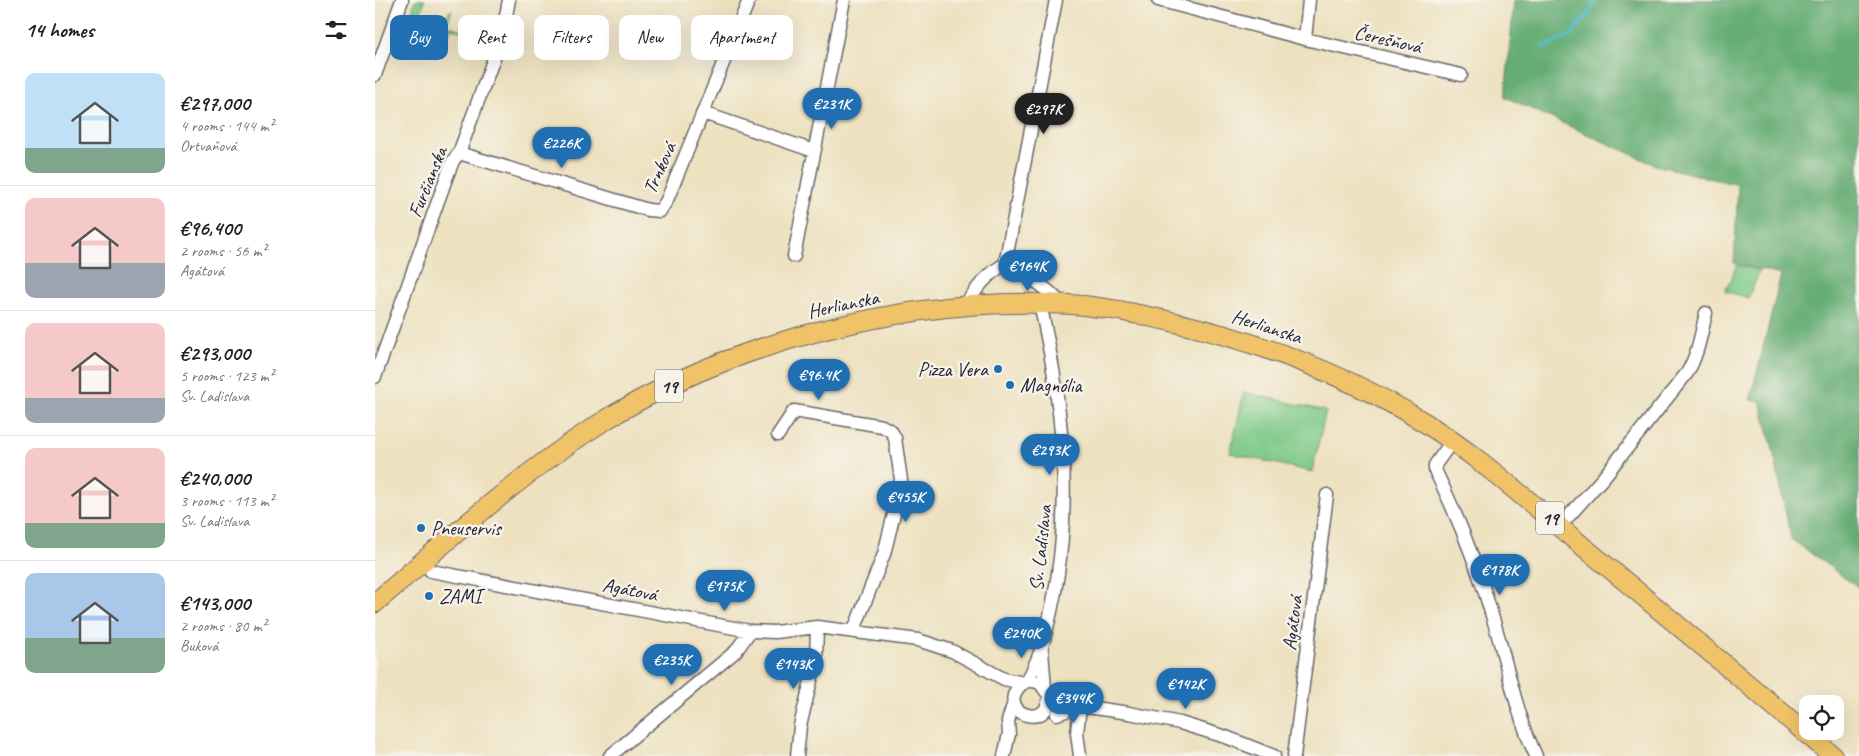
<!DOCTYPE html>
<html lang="en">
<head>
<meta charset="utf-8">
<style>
	body { margin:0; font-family:Caveat,sans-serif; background:#f2f2f2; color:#202124; height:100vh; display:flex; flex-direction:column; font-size:19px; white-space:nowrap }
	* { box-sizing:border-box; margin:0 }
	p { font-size:16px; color:#757577 }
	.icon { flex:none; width:28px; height:28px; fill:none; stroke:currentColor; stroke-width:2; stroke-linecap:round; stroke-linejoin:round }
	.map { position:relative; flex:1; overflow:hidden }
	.details { display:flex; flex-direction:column; background:#fff; width:375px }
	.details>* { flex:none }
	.banner { position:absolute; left:15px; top:15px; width:475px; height:45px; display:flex; gap:10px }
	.buttons { position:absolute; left:1424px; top:695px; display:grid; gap:10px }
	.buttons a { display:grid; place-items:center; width:45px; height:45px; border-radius:10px; background:#fff; box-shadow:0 5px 20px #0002; font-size:25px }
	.price { position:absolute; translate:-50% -42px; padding:0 11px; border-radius:18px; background:#1f6fb2; color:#fff; font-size:16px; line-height:32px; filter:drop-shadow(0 1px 2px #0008) }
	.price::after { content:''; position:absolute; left:50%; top:30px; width:15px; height:11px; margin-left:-8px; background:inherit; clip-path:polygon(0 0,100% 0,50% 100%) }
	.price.current { background:#222; color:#fff }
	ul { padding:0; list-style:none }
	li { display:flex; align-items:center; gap:15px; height:125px; padding:0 25px }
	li+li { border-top:1px solid #e0e0e0 }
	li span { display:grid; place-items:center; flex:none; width:140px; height:100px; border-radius:10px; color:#555 }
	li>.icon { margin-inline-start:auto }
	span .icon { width:60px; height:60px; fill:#fffc; stroke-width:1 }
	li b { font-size:21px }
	h2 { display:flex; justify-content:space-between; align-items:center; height:60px; padding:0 25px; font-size:21px }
	.chip { padding:0 18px; border-radius:10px; background:#fff; box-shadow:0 5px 20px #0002; font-size:18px; line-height:45px }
	.chip.current { background:#1f6fb2; color:#fff }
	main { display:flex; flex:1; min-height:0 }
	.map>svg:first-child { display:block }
</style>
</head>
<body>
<main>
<section class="details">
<h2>14 homes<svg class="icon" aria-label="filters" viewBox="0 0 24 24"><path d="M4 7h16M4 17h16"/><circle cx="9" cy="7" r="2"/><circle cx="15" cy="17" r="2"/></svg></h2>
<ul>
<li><span style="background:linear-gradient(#bfe0f5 75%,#7fa58c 0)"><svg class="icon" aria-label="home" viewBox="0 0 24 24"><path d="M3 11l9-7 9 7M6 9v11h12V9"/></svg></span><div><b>€297,000</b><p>4 rooms · 144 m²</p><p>Ortvaňová</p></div></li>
<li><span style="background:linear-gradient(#f6c9c9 65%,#9aa5b1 0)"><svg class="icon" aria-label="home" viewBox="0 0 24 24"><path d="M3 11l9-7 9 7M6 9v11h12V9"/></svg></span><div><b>€96,400</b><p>2 rooms · 56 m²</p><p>Agátová</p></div></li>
<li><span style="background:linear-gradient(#f6c9c9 75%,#9aa5b1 0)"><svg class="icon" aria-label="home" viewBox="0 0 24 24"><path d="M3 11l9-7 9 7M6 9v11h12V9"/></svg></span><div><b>€293,000</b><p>5 rooms · 123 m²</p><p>Sv. Ladislava</p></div></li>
<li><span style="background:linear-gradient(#f6c9c9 75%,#7fa58c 0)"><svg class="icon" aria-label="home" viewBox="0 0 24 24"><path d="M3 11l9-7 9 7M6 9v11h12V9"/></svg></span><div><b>€240,000</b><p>3 rooms · 113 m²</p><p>Sv. Ladislava</p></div></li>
<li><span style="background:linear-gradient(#a9c7e8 65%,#7fa58c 0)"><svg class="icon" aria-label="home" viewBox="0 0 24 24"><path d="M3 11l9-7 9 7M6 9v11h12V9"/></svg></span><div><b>€143,000</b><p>2 rooms · 80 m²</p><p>Buková</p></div></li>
</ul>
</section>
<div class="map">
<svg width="1484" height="756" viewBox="0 0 1484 756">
	<rect width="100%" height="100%" fill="#f7f3e8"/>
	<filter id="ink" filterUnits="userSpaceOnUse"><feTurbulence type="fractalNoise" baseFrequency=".02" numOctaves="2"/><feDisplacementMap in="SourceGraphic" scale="10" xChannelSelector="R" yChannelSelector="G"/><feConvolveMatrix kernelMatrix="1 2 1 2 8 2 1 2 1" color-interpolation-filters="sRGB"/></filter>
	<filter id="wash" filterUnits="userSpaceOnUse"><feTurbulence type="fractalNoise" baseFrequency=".0096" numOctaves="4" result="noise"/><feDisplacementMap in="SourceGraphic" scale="20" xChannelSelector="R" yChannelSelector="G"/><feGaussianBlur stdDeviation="1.12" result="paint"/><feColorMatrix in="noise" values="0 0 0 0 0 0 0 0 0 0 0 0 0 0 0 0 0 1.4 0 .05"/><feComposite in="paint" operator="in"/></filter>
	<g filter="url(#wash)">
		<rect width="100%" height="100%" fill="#ede1c0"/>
		<path fill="#7dc987" stroke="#507661" d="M 40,0 L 50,0 L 38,34 L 50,39 L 33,46 L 30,43 Z
			M 77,10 L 72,25 L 112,38 L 116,27 L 120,31 L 118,42 L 76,28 L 66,55 L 43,47 C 50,44 56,46 62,41 C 71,32 64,16 77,10 Z
			M 1362,265 L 1385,271 L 1373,298 L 1350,291 Z
			M 869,392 L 951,411 L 937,472 L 855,453 Z"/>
		<path fill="#66ad74" stroke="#446858" d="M 1139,0 L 1484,0 L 1484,588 L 1416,539 L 1397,445 L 1385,401 L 1375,400 L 1406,275 L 1359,263 L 1363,185 L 1280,165 L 1130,97 Z"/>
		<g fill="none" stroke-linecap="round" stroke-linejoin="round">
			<path stroke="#4cb9c7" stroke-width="4" d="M 1168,47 L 1195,36 L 1215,12 L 1220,0"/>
		</g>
	</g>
	<g filter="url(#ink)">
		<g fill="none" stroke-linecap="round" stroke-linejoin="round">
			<defs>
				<path id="minor" d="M 783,0 L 930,39 L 1086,75
					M 930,39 L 934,0
					M 0,75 L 27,0
					M 328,113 L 439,151
					M 84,153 L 273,210 L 285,211 L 292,200 L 374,0
					M 419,256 L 469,0
					M 630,264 L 681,0
					M 630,264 C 652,274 670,286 687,304
					M 590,305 C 602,288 612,274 630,264
					M 0,377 L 72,176 L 78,161 L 84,153 L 127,36 L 134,0
					M 403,435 L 419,411 L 507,426 L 516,431 L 520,438 L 526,480 L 521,506 L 509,554 L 479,630
					M 1077,441 L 1060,465 L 1060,470 C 1084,519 1104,570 1119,622 C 1133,667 1141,713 1161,756
					M 1184,527 L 1228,478 L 1312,373 C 1323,355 1326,334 1331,313
					M 56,571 L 375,631 L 400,632 L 442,627 L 543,640 L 577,651 L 629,679 L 649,683
					M 667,651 L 670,688
					M 653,681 C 657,670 664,658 667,646 C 701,533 691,417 665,304
					M 674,695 C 675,732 623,713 643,688 C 646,684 651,681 656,681 C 669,681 668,691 676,697 C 685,703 695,705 705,706 L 702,733 L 705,756
					M 682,714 L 705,706 L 754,713 L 805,723 L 851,737 L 899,756
					M 235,756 L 361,651 L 375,631
					M 422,756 L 425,726 L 441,660 L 442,627
					M 629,756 L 634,734 L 633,721 L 639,702
					M 919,756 L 952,495"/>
				<path id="primary" d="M 0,603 C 72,541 144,475 224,424 C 353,342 534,297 685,304 C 722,305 758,313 794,321 C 886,342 971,374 1052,424 C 1107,459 1155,503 1205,544 C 1290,614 1374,685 1458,756"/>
			</defs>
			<use href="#minor" stroke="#69656a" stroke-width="15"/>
			<use href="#primary" stroke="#69656a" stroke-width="21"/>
			<use href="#minor" stroke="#fff" stroke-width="12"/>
			<use href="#primary" stroke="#f0c369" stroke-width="19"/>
		</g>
	</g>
	<g fill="#1f6fb2" stroke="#f7f3e8" stroke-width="2">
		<circle cx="623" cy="369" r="5"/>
		<circle cx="635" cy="385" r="5"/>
		<circle cx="46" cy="528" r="5"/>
		<circle cx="54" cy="596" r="5"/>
	</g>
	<g text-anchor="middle" stroke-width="5" stroke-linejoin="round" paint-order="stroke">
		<g fill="#f7f3e8" stroke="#62616f" stroke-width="1">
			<rect x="280" y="369.5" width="28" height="33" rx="4"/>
			<rect x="1161" y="501.5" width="28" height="33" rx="4"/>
		</g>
		<g font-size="19" font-weight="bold" fill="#22223b">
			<text x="294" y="393">19</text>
			<text x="1175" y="525">19</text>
		</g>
		<g font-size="20" fill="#22223b" stroke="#f7f3e8">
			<text transform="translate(1013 39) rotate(13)" y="7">Čerešňová</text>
			<text transform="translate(284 168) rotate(-66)" y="7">Trnková</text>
			<text transform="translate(52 182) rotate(-68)" y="7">Furčianska</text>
			<text transform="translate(468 304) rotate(-12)" y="7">Herlianska</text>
			<text transform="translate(892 326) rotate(18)" y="7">Herlianska</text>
			<text transform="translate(665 548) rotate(-84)" y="7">Sv. Ladislava</text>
			<text transform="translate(255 589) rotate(11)" y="7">Agátová</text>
			<text transform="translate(917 623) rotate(-83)" y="7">Agátová</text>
		</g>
		<g font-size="20" fill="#22223b" stroke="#f7f3e8" text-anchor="start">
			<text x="613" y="376" text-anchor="end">Pizza Vera</text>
			<text x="645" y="392">Magnólia</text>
			<text x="56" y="535">Pneuservis</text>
			<text x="64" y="603">ZAMI</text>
		</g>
	</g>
</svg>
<div class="buttons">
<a><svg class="icon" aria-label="locate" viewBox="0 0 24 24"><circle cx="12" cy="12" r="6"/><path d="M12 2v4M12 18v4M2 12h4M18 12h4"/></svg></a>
</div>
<b class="price" style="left:457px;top:130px">€231K</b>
<b class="price current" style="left:669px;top:135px">€297K</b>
<b class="price" style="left:187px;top:169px">€226K</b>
<b class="price" style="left:653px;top:292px">€164K</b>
<b class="price" style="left:444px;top:401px">€96.4K</b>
<b class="price" style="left:675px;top:476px">€293K</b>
<b class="price" style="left:531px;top:523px">€455K</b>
<b class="price" style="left:1125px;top:596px">€178K</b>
<b class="price" style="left:350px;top:612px">€175K</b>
<b class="price" style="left:647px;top:659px">€240K</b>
<b class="price" style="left:297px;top:686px">€235K</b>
<b class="price" style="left:419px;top:690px">€143K</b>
<b class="price" style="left:811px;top:710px">€142K</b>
<b class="price" style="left:699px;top:724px">€344K</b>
<div class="banner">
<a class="chip current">Buy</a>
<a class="chip">Rent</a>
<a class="chip">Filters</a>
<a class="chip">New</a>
<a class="chip">Apartment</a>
</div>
</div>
</main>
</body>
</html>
